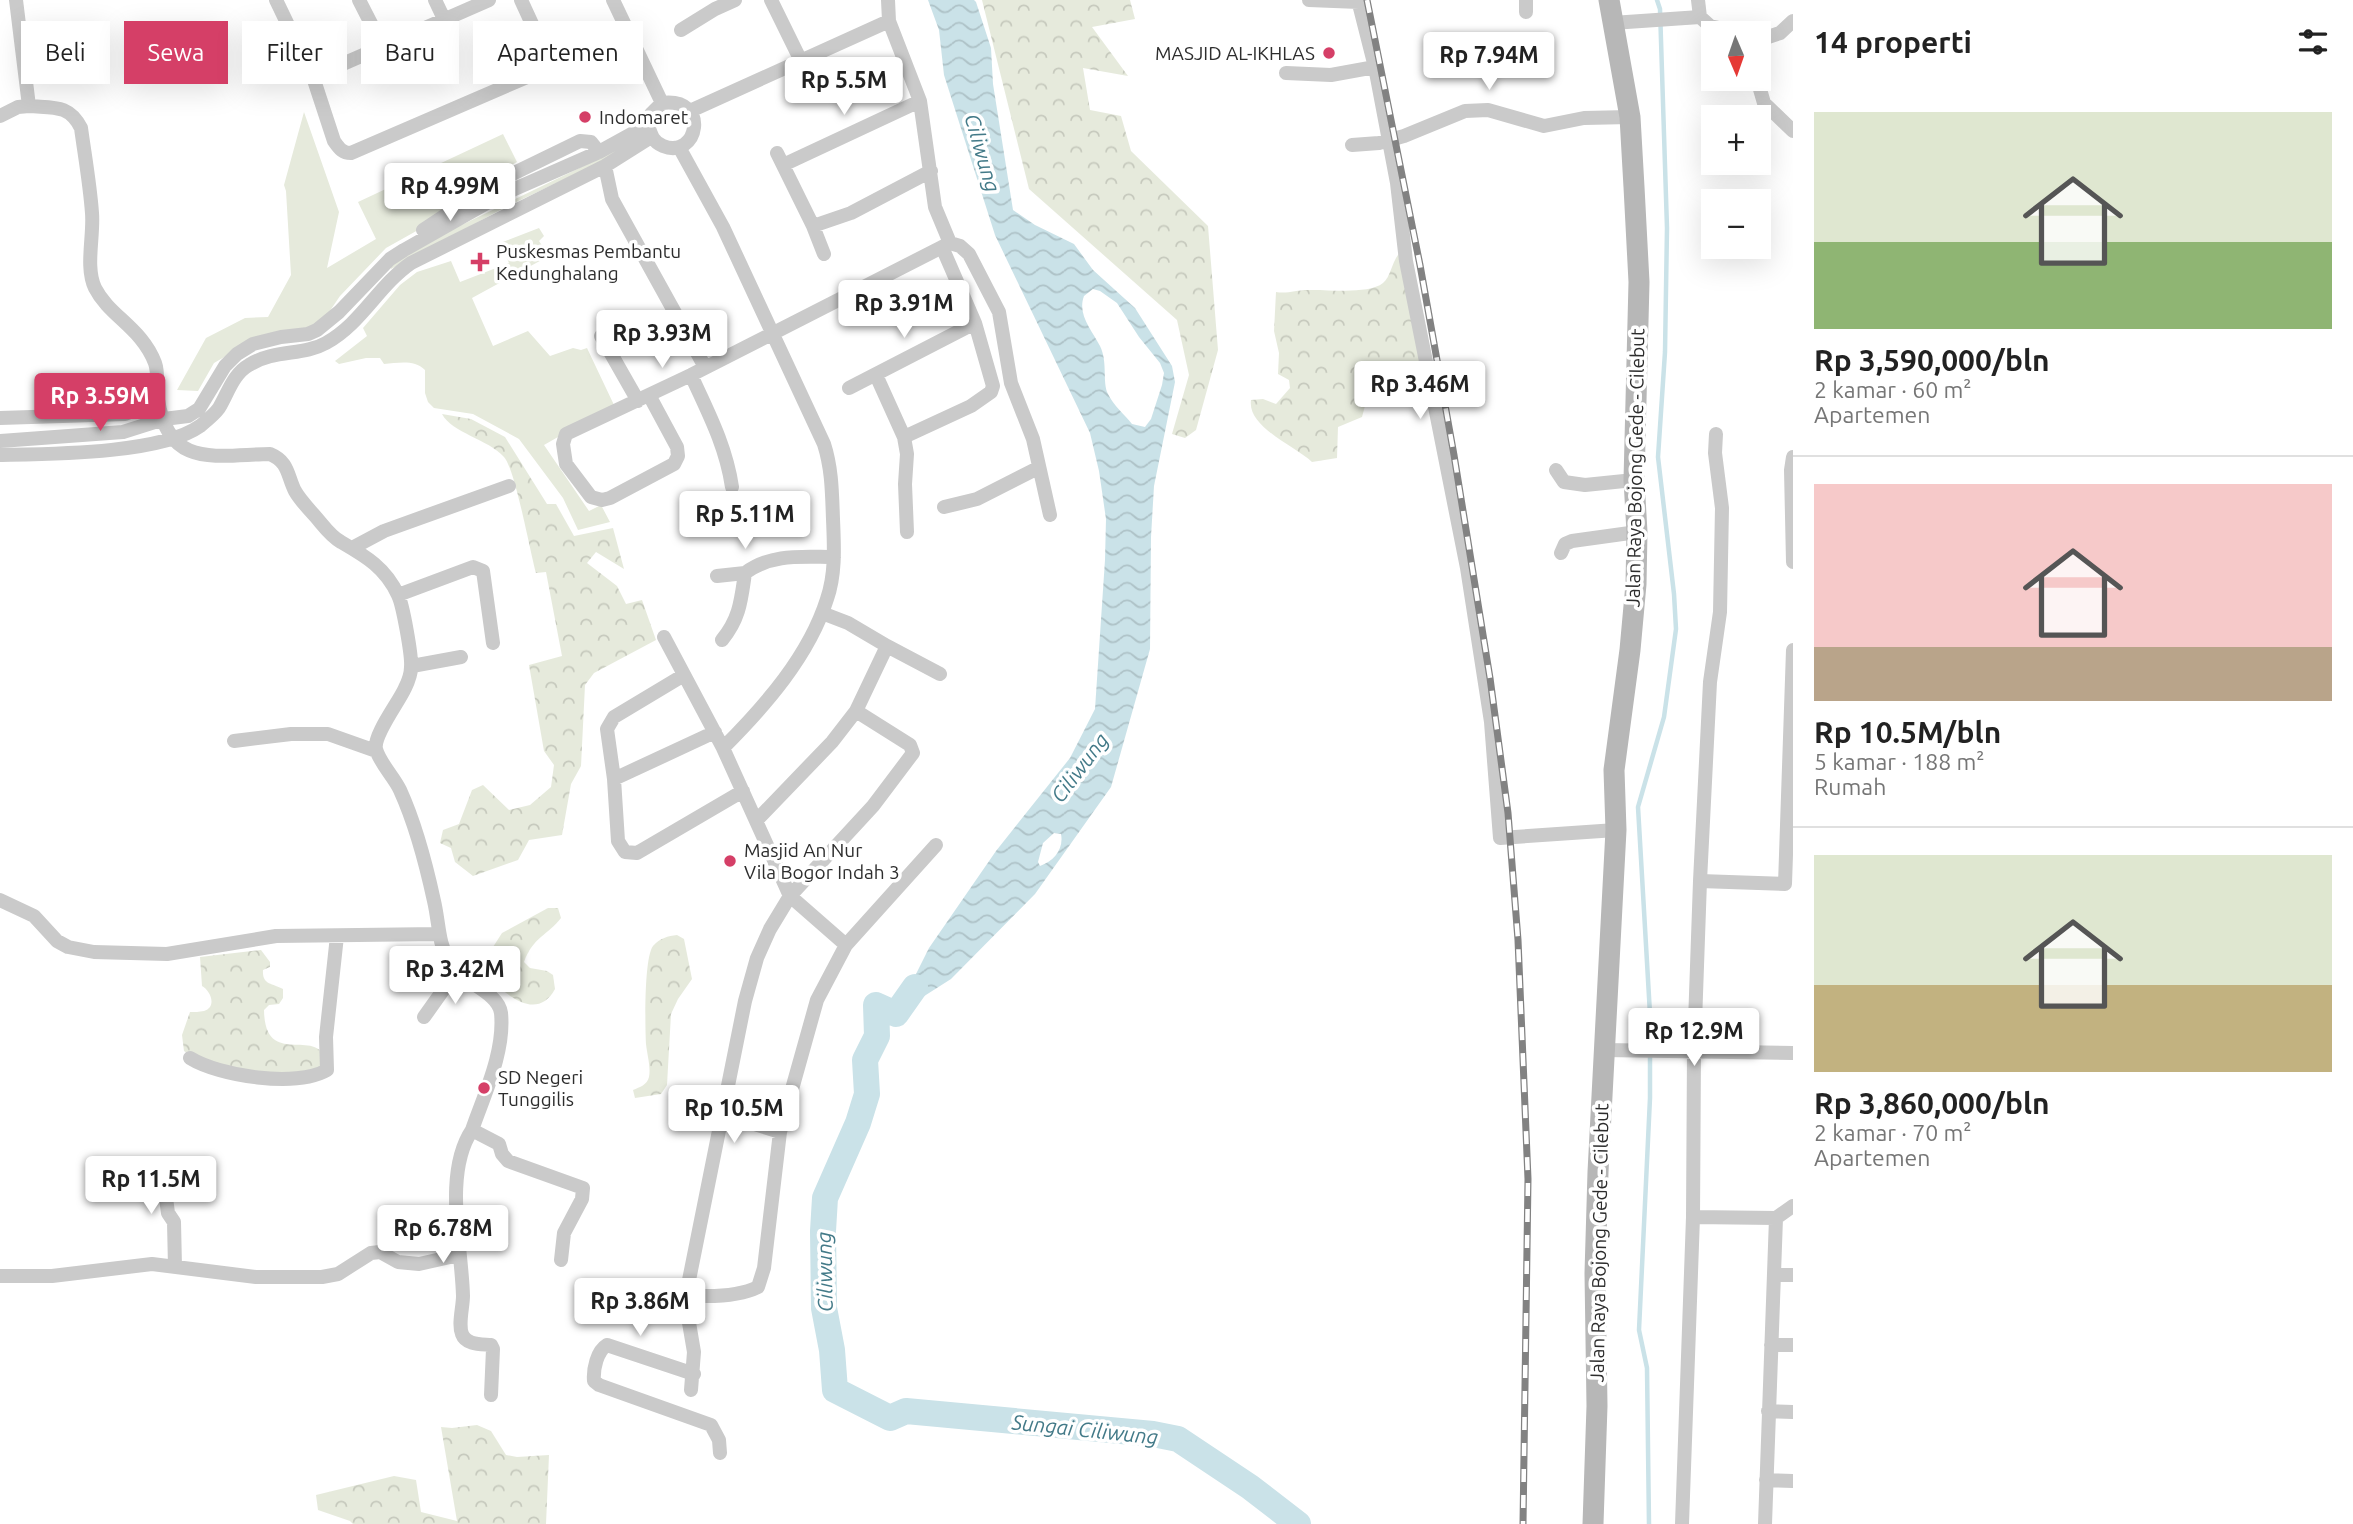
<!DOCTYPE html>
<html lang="id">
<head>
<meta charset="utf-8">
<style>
	body { margin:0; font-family:Ubuntu,sans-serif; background:#f2f2f2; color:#222; height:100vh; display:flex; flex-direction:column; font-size:26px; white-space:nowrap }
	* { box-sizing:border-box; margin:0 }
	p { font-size:23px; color:#767676 }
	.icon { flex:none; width:38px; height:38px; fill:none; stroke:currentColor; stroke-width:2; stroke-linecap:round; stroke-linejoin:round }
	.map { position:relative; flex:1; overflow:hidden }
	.drawer { display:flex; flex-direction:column; background:#fff; width:560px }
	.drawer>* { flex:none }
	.banner { position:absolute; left:21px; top:21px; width:665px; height:63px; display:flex; gap:14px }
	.needle { width:46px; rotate:178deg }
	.tools { position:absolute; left:1701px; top:21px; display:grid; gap:14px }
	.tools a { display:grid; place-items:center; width:70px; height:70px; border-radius:0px; background:#fff; box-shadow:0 7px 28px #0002; font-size:35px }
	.price { position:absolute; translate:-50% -60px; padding:0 16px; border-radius:7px; background:#fff; color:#222; font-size:23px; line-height:46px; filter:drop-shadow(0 2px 4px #0008) }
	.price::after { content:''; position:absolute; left:50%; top:42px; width:21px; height:16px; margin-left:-10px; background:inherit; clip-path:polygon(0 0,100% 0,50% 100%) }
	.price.current { background:#d53f67; color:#fff }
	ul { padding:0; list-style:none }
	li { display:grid; align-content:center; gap:14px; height:371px; padding:0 21px }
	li+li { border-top:2px solid #e0e0e0 }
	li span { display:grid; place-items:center; height:217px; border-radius:0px; color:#555 }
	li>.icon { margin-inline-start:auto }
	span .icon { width:126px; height:126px; fill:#fffc; stroke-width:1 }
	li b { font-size:30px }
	h2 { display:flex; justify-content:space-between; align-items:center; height:84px; padding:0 21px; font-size:30px }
	.tag { padding:0 24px; border-radius:0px; background:#fff; box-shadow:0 7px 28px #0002; font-size:24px; line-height:63px }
	.tag.current { background:#d53f67; color:#fff }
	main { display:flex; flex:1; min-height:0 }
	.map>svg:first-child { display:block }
</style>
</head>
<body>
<main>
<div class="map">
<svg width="1793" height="1524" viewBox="0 0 1793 1524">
	<defs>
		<pattern id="forest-crowns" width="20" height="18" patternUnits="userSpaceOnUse" patternTransform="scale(1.75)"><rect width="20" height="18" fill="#e6eadc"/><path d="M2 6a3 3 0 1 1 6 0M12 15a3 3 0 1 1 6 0" fill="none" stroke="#c6c9bd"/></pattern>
		<pattern id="water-waves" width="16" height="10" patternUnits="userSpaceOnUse" patternTransform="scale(1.75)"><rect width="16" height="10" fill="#cae2e8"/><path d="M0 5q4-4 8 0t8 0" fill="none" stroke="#aec2c7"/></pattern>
	</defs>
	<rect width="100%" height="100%" fill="#fff"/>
	<path fill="#e6eadc" d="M 304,112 L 339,212 L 327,268 L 376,239 L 358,202 L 503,134 L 517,162 L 477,184 L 479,191 L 427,225 L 386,248 L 340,296 L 317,330 L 245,345 L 214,363 L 198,391 L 177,390 L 206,338 L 245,318 L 268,317 L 291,275 L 286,191 L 284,185 Z
		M 631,143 L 632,147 L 504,208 L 391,269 L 391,265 L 441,235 Z
		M 539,228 L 544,236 L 539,241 L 549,256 L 472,298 L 493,346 L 528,331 L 550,356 L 573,348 L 581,350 L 587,348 L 614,405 L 544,445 L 589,511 L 601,505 L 610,522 L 578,530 L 563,498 L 519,439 L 473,414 L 434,408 L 428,402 L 425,393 L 425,370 C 414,359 398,363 384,364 L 380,358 L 366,358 L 339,364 L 335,361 L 367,336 L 363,328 L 400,285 L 417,272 L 451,261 L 460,282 L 509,263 L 500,243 Z"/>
	<path fill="url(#forest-crowns)" d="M 982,0 L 1130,0 L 1135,19 L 1092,27 L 1128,76 L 1083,68 L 1090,110 L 1121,116 L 1131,151 L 1208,226 L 1218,350 L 1196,430 L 1185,438 L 1172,434 L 1189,375 L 1177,320 L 1029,189 Z
		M 1401,251 L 1431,375 L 1424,388 L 1397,393 L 1389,382 L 1374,372 L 1362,417 L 1338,427 L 1337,458 L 1312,462 C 1295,446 1247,427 1251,400 L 1263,399 L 1276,404 L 1290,388 L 1289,380 L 1278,374 L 1279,353 L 1274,331 L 1276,292 C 1287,294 1296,290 1308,290 C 1327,289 1368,295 1383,283 C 1391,277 1391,262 1401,251 Z
		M 442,414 L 471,419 L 505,437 L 547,504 L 556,504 L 574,536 L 613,528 L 624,569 L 596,552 L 587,563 L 617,586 L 626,604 L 642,600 L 656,640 L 594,673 L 585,685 L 581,766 L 571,784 L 562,835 L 529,840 L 518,860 L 473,876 L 455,862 L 451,848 L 440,843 L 443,830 L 459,824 L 472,790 L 483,785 L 509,810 L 530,805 L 551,787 L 554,765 L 544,751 L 529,665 L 562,656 L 546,572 L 536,573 C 530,551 515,469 504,457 C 488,439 452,433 442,414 Z
		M 548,908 L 558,908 L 561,918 C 548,935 533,937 524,962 L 530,968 L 547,971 L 553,975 L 555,989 C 537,1022 506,995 487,976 L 493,947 L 502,933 Z
		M 677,935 L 684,939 L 692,979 L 678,999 L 671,1014 L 667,1085 L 661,1094 L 635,1098 L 633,1090 C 640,1087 647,1085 649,1077 C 651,1067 647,1054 646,1044 C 645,1026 644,958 653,946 C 660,938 668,936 677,935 Z
		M 261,950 L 270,962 L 270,967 L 263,970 C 262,985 272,983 283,989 L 283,998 L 279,1004 L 269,1005 L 264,1010 C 265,1072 320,1022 327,1065 L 295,1076 L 208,1068 L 184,1051 L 182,1035 L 190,1012 C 195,1012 199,1012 204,1011 C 217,1007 211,991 202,986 L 200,957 Z
		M 477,1425 L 491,1431 L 506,1455 L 517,1457 L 549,1455 L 546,1524 L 353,1524 L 350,1521 L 318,1510 L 316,1495 L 394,1476 L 416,1480 L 421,1512 L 457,1521 L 441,1427 L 452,1428 Z"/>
	<path fill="url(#water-waves)" fill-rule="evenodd" d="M 928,0 L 974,0 L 976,2 L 991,48 L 993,84 L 1013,210 L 1035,225 L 1074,244 L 1093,270 L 1135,308 L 1172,366 L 1175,382 L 1154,486 L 1151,537 L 1150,649 L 1111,787 L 1035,894 L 951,979 L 896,1014 L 929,948 L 996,851 L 1070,758 L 1095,709 L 1105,560 L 1106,519 L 1099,471 L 1090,433 L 995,235 L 944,75 L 939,30 ZM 1093,289 L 1100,291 L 1117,303 L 1139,337 L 1160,363 L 1164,373 L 1162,385 L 1151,419 L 1145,427 L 1132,424 C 1125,415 1113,405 1108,394 C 1102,382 1108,362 1100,346 C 1092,330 1077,315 1084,296 ZM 1054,833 L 1061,834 C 1064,849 1054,861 1040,866 L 1038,862 L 1043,843 Z"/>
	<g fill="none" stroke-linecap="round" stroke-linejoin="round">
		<path stroke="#cae2e8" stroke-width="4.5" d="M 1649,1524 L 1647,1368 L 1639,1330 L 1650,1098 L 1650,1014 L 1638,807 L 1664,717 L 1676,629 L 1674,594 L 1658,457 L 1665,352 L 1667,228 L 1660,9 L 1657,0"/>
		<path stroke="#cae2e8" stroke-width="26" d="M 915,987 L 896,1014 L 876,1005 L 877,1036 L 865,1060 L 867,1094 L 858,1123 L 825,1198 L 823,1231 L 824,1308 L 832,1350 L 835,1390 L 890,1418 L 906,1411 L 1153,1434 L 1178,1439 L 1250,1487 L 1298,1524"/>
		<path stroke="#cacaca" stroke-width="14" d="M 276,0 L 313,77 L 334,141 C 339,148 342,153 351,153 L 534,74 L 544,63 L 544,50 L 521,0
			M 359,0 L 383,47
			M 435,0 L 444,19
			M 613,0 L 662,103
			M 771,0 L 801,61
			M 888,0 L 889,21 L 920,101 L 935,207 L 950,243 L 960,246 L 969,254 L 999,312 L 1011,383 L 1033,439 L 1050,515
			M 1309,0 L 1359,2
			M 1358,0 L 1375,67 L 1397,183 L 1406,261 L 1467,568 L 1491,722 L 1500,838 L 1616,830
			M 1526,0 L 1526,12
			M 1698,0 L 1700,17
			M 1612,23 L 1700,17 L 1710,26 L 1741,33
			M 681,30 L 715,9 L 735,0
			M 1759,40 L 1780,33 L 1793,21
			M 1286,73 L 1331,75 L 1375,67
			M 313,77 L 489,0
			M 1757,79 L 1764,103 L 1793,131
			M 29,106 C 53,108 69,104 81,128 C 85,157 90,185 92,213 C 94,236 85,267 95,288 C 109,316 142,328 155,363 C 159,374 156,388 158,400 C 169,469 215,455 270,454 C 289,462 287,475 295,491 C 300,500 308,508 315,516 C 323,525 330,536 341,542 C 365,556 385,567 398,595 C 403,605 412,656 411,667 C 411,673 408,682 405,688 C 399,702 373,735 376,749 C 379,762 394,777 400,790 C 416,825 426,864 434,901 C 439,922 438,943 449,962 C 460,982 498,991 501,1013 C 505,1052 484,1095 472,1130 C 443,1173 462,1248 463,1296 C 463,1307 458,1324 462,1334 C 466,1345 481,1344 491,1345 L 493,1349 L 491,1395
			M 690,111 L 889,21
			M 0,116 L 18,107 L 29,106 L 16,0
			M 1352,145 L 1379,143 L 1404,136 L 1465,111 L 1488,110 L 1544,126 L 1584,118 L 1630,117
			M 679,147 L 723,227 L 824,444 C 832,469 832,493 833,519 C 834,545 836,573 827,599 C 809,656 765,706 723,748
			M 777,153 L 813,226 L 851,213 L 931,171
			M 783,165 L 920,101
			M 605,166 L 612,199 L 705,367
			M 813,226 L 824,254
			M 423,230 L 494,183 L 580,141 L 591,142 L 599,152
			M 601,336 L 638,401
			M 691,375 C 708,412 726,446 732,487
			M 876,375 L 904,437 L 907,454 L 905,484 L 907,532
			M 849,388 L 975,323
			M 649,395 L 677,447 L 678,456 L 674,464 L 610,498 L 602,500 L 591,497 L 566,464 L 563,444 L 566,434 L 691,375 L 950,243
			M 0,418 L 125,414 L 158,401
			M 904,437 L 971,406 L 991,392 L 993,386 L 975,323 L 942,247
			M 0,441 L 123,432 L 164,419 L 188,416 L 199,409 L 225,366 L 237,354 L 253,344 L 281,337 L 308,334 L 317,330 L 339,312 L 390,259 L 404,250 L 501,195 L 599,152 L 648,125 L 651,114 L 662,103 C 711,97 698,160 663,146 C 653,142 651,135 648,125
			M 0,455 C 49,454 161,454 200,426 C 206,421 214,415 219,408 C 228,393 233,374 249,365 C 275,349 303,356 326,343 C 361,324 378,286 411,263 L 605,166 L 651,137
			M 1793,457 L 1791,470 L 1793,562
			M 1556,470 L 1564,482 L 1585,485 L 1634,480
			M 944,507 L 977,499 L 1038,468
			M 354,547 L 384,531 L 509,486
			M 1561,553 L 1565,544 L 1572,541 L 1637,532
			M 717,576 L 745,573
			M 398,595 L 473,567 L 483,571 L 493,643
			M 664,637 L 723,748 L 790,896 L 846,945
			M 722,640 C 740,618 741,600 745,573 C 772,553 802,557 834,557
			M 887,646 L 940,674
			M 412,666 L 461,657
			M 684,675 L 614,717 L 607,729 L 614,779 L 618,841 L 625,852 L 637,853 L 743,791
			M 234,741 L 291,734 L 328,734 L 376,751
			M 614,779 L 715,732
			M 757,820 L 832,742 L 856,711 L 887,646 L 848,623 L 822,613
			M 1700,881 L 1710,682 L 1720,612 L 1722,508 L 1715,453 L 1716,434
			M 0,900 L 34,916 L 57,941 L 68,947 L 94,952 L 167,954 L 276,936 L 439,934
			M 424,1017 L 456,972
			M 1604,1050 L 1793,1053
			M 190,1058 C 219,1076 296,1088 327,1070 L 326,1037 L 337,936
			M 722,1114 L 780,1132
			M 472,1130 L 499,1144 L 502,1154 L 508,1161 L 583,1188 L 582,1199 L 564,1233 L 561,1260
			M 168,1164 L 166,1198 L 168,1213 L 174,1222 L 175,1267
			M 1776,1218 L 1793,1206
			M 1774,1275 L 1793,1275
			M 0,1276 L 52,1276 L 152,1264 L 256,1277 L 322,1277 L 338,1274 L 371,1253 L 380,1252 L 398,1262 L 419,1264 L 459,1255
			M 621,1287 C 659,1293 724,1304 758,1287 L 764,1268 L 780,1132 L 817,1000 L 846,945 L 936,845
			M 1771,1345 L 1793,1345
			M 694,1374 L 607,1345 C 597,1351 593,1369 594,1381 L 599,1385 L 711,1425 L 719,1440 L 720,1453
			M 691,1390 L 694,1352 L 687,1311 L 686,1295 L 745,1001 L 757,958 L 770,929 L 790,896 L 873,806 L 913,753 L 910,745 L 856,711
			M 1768,1411 L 1793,1412
			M 1766,1480 L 1793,1481
			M 1682,1524 L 1693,1217
			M 1765,1524 L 1776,1218 L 1693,1217 L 1694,1051 L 1700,881 L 1785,884 L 1793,650"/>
		<path stroke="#b7b7b7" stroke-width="21" d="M 1593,1524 L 1597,1406 L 1595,1273 L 1598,1172 L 1616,830 L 1614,770 L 1630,650 L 1636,584 L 1637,532 L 1634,480 L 1639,282 L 1634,187 L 1630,117 L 1609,0"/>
		<defs>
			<path id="rail" d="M 1367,0 L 1420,265 L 1454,455 L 1490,678 L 1508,813 L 1518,940 L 1528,1179 L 1523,1524"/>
		</defs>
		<use href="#rail" stroke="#828282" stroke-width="7"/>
		<use href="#rail" stroke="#fff" stroke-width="4.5" stroke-dasharray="13" stroke-linecap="butt"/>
	</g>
	<g fill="#d53f67" stroke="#fff" stroke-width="2.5">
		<circle cx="1329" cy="53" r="7"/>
		<circle cx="585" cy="117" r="7"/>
		<path d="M476.5 251.5h7v7h7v7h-7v7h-7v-7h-7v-7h7z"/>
		<circle cx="730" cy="861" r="7"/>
		<circle cx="484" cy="1088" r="7"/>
	</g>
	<g text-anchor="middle" stroke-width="7" stroke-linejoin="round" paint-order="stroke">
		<g font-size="19" fill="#2d2d2d" stroke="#fff" text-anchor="start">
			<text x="1315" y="60" text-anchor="end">MASJID AL-IKHLAS</text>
			<text x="599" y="124">Indomaret</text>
			<text x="496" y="258">Puskesmas Pembantu<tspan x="496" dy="22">Kedunghalang</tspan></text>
			<text x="744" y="857">Masjid An Nur<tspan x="744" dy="22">Vila Bogor Indah 3</tspan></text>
			<text x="498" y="1084">SD Negeri<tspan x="498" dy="22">Tunggilis</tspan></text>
		</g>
		<g font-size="19" fill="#2d2d2d" stroke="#fff">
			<text transform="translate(1635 468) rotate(-89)" y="7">Jalan Raya Bojong Gede - Cilebut</text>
			<text transform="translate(1599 1243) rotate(-89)" y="7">Jalan Raya Bojong Gede - Cilebut</text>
		</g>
		<g font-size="21" font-style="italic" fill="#437a88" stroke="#fff">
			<text transform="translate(982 153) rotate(74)" y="7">Ciliwung</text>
			<text transform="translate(1080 768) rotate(-53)" y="7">Ciliwung</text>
			<text transform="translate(825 1272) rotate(-91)" y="7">Ciliwung</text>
			<text transform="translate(1085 1430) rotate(6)" y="7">Sungai Ciliwung</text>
		</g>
	</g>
</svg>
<div class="tools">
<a><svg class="needle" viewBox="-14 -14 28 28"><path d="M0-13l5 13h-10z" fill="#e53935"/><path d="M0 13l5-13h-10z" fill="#767676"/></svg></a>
<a>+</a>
<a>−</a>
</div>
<b class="price" style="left:1489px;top:92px">Rp 7.94M</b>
<b class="price" style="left:844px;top:117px">Rp 5.5M</b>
<b class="price" style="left:450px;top:223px">Rp 4.99M</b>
<b class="price" style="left:904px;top:340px">Rp 3.91M</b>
<b class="price" style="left:662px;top:370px">Rp 3.93M</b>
<b class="price" style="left:1420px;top:421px">Rp 3.46M</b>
<b class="price current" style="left:100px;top:433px">Rp 3.59M</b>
<b class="price" style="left:745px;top:551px">Rp 5.11M</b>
<b class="price" style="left:455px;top:1006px">Rp 3.42M</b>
<b class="price" style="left:1694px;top:1068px">Rp 12.9M</b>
<b class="price" style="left:734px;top:1145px">Rp 10.5M</b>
<b class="price" style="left:151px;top:1216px">Rp 11.5M</b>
<b class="price" style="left:443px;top:1265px">Rp 6.78M</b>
<b class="price" style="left:640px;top:1338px">Rp 3.86M</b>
<div class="banner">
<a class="tag">Beli</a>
<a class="tag current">Sewa</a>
<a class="tag">Filter</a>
<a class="tag">Baru</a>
<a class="tag">Apartemen</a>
</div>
</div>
<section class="drawer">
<h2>14 properti<svg class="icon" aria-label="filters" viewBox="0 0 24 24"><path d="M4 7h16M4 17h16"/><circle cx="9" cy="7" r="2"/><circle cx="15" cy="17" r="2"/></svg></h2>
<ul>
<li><span style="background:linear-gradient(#dfe7d0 60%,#8fb573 0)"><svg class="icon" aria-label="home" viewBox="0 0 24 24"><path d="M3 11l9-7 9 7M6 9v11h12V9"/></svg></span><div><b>Rp 3,590,000/bln</b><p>2 kamar · 60 m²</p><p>Apartemen</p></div></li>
<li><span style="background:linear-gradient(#f6c9c9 75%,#b9a48a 0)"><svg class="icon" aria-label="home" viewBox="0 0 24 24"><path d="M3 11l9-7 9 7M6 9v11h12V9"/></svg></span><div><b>Rp 10.5M/bln</b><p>5 kamar · 188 m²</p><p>Rumah</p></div></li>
<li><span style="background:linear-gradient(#dfe7d0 60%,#c2b280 0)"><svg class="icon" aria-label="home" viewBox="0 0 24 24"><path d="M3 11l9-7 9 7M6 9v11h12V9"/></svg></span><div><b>Rp 3,860,000/bln</b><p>2 kamar · 70 m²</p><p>Apartemen</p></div></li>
</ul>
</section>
</main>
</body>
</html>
